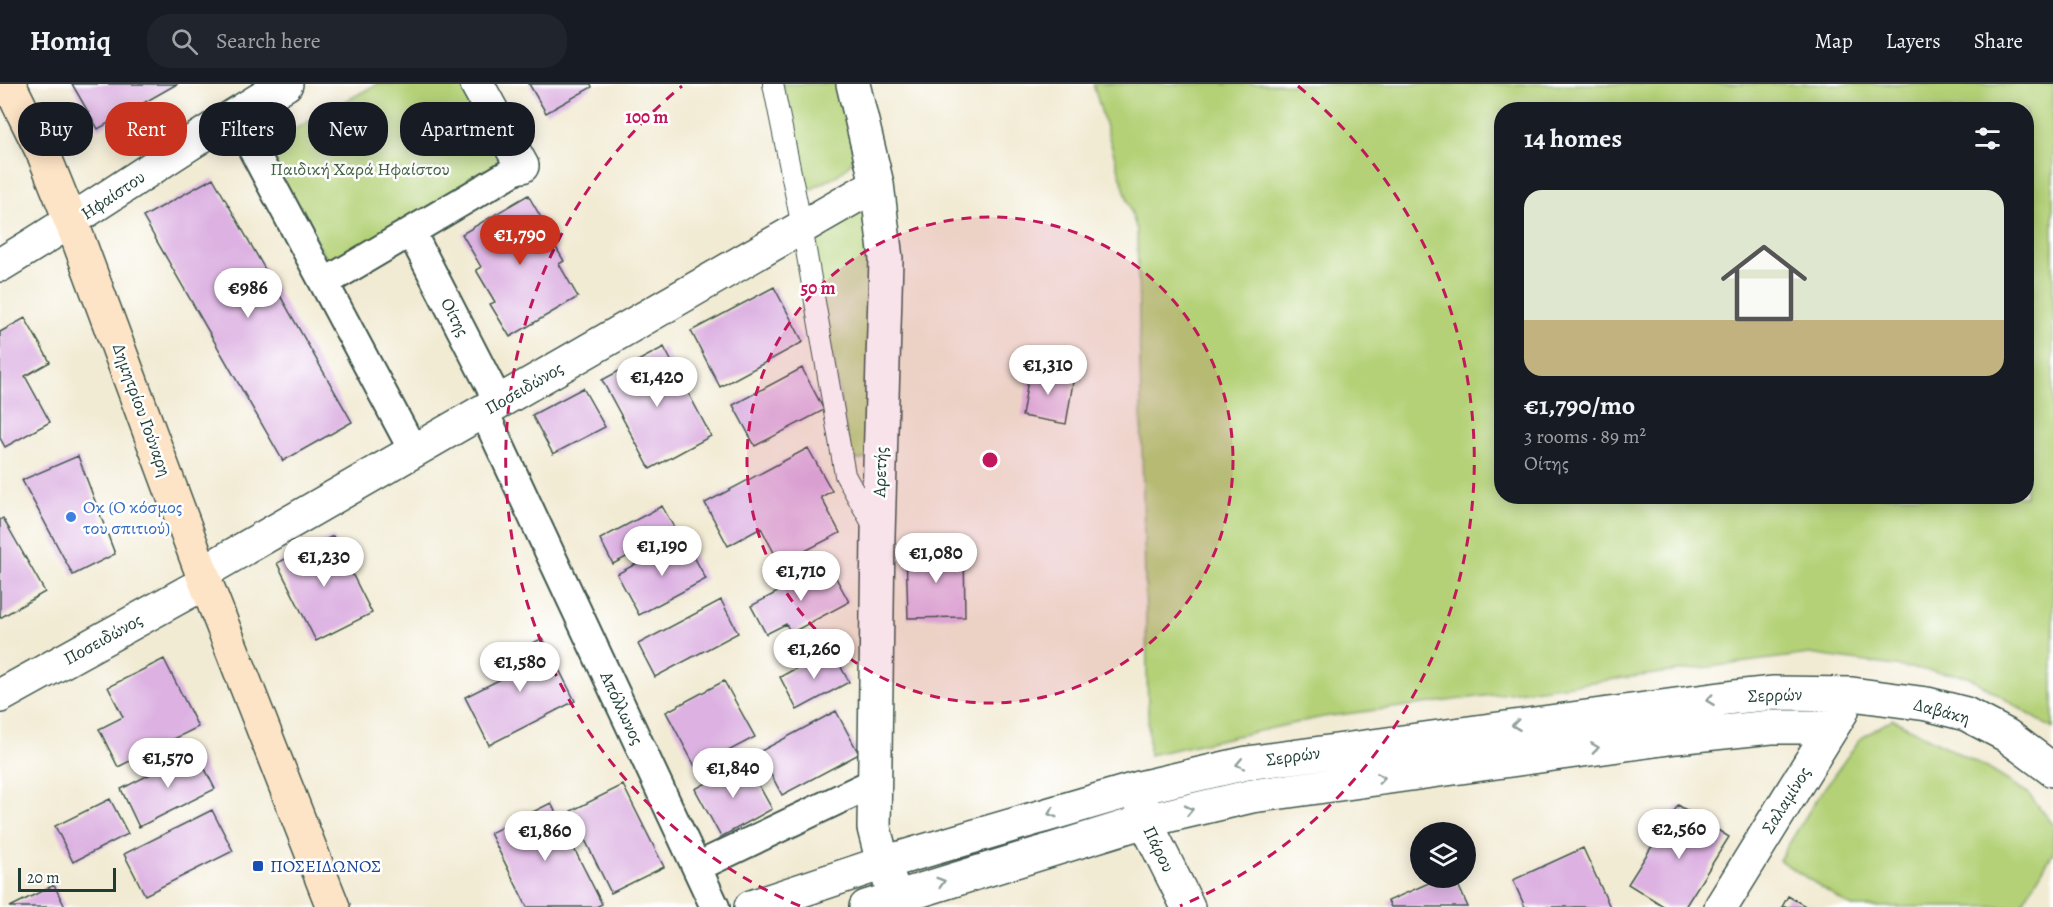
<!DOCTYPE html>
<html lang="en">
<head>
<meta charset="utf-8">
<style>
	body { margin:0; font-family:Alegreya,serif; background:#20242c; color:#f1f3f6; height:100vh; display:flex; flex-direction:column; font-size:22px; white-space:nowrap }
	* { box-sizing:border-box; margin:0 }
	p { font-size:20px; color:#9ea1a6 }
	.icon { flex:none; width:33px; height:33px; fill:none; stroke:currentColor; stroke-width:2; stroke-linecap:round; stroke-linejoin:round }
	.map { position:relative; flex:1; overflow:hidden }
	.panel { position:absolute; left:1494px; top:18px; width:540px; height:402px; display:flex; flex-direction:column; background:#171b24; border-radius:24px; box-shadow:0 3px 15px #0003 }
	.panel>* { flex:none }
	.hud { position:absolute; left:18px; top:18px; width:570px; height:54px; display:flex; gap:12px }
	.buttons { position:absolute; left:1410px; top:738px; display:grid; gap:12px }
	.buttons a { display:grid; place-items:center; width:66px; height:66px; border-radius:50%; background:#171b24; box-shadow:0 3px 15px #0003; font-size:30px }
	.scale { position:absolute; left:18px; bottom:15px; width:98px; box-sizing:border-box; padding-left:6px; border:3px solid #1f3d34; border-top:0; font-size:16px; line-height:21px; white-space:nowrap; color:#1f3d34; -webkit-text-stroke:4px #fff; paint-order:stroke }
	.price { position:absolute; translate:-50% -51px; padding:0 14px; border-radius:21px; background:#fff; color:#222; font-size:20px; line-height:39px; filter:drop-shadow(0 2px 3px #0008) }
	.price::after { content:''; position:absolute; left:50%; top:36px; width:18px; height:14px; margin-left:-9px; background:inherit; clip-path:polygon(0 0,100% 0,50% 100%) }
	.price.selected { background:#c8321e; color:#fff }
	ul { padding:0; list-style:none }
	li { display:grid; align-content:center; gap:12px; height:318px; padding:0 30px }
	li span { display:grid; place-items:center; height:186px; border-radius:18px; color:#555 }
	li>.icon { margin-inline-start:auto }
	span .icon { width:108px; height:108px; fill:#fffc; stroke-width:1 }
	li b { font-size:26px }
	h2 { display:flex; justify-content:space-between; align-items:center; height:72px; padding:0 30px; font-size:26px }
	.tag { padding:0 21px; border-radius:24px; background:#171b24; box-shadow:0 3px 15px #0003; font-size:21px; line-height:54px }
	.tag.selected { background:#c8321e; color:#fff }
	header { display:flex; align-items:center; gap:36px; box-sizing:border-box; height:84px; padding:0 30px; background:#171b24; border-bottom:2px solid #363941 }
	header strong { font-size:28px }
	nav { display:flex; gap:33px; margin-inline-start:auto; font-size:21px }
	.search { width:420px; height:54px; background:#20242c; display:flex; align-items:center; gap:15px; box-sizing:border-box; padding:0 21px; border-radius:24px; color:#9ea1a6; font-size:22px }
	.map>svg:first-child { display:block }
</style>
</head>
<body>
<header>
<strong>Homiq</strong>
<div class="search"><svg class="icon" aria-label="search" viewBox="0 0 24 24"><circle cx="10" cy="10" r="6"/><path d="M15 15l6 6"/></svg>Search here</div>
<nav><a>Map</a><a>Layers</a><a>Share</a></nav>
</header>
<div class="map">
<svg width="2053" height="823" viewBox="0 0 2053 823">
	<rect width="100%" height="100%" fill="#fff"/>
	<filter id="ink" filterUnits="userSpaceOnUse"><feTurbulence type="fractalNoise" baseFrequency=".0167" numOctaves="2"/><feDisplacementMap in="SourceGraphic" scale="12" xChannelSelector="R" yChannelSelector="G"/><feConvolveMatrix kernelMatrix="1 2 1 2 8 2 1 2 1" color-interpolation-filters="sRGB"/></filter>
	<filter id="wash" filterUnits="userSpaceOnUse"><feTurbulence type="fractalNoise" baseFrequency=".008" numOctaves="4" result="noise"/><feDisplacementMap in="SourceGraphic" scale="24" xChannelSelector="R" yChannelSelector="G"/><feGaussianBlur stdDeviation="1.35" result="paint"/><feColorMatrix in="noise" values="0 0 0 0 0 0 0 0 0 0 0 0 0 0 0 0 0 1.4 0 .05"/><feComposite in="paint" operator="in"/></filter>
	<g filter="url(#wash)">
		<rect width="100%" height="100%" fill="#f2ebd4"/>
		<path fill="#b4d177" stroke="#6a8756" stroke-width="1.5" fill-rule="evenodd" d="M 377,0 L 465,0 L 507,75 L 331,184 L 264,62 Z
			M 782,0 L 836,0 L 855,71 C 847,90 825,97 808,107 L 805,107 Z
			M 1093,0 L 2053,0 L 2053,645 L 1968,592 L 1809,570 L 1323,633 L 1149,671 L 1137,147 ZM 1502,26 L 2026,26 L 2026,412 L 1502,412 Z
			M 859,118 L 869,139 L 868,359 L 868,372 L 862,376 L 855,376 L 850,368 L 808,137 Z
			M 1892,635 L 1987,684 L 2028,709 L 2053,740 L 2053,769 L 2020,823 L 1852,823 L 1779,776 L 1816,716 L 1860,655 Z"/>
		<g id="blocks">
			<path fill="#ddb2e2" d="M 72,0 L 177,0 L 98,45 Z
				M 529,0 L 591,0 L 592,3 L 546,29 Z
				M 213,94 L 352,338 L 283,377 L 143,133 Z
				M 528,111 L 547,144 L 545,145 L 564,177 L 559,180 L 578,213 L 510,253 L 490,220 L 495,218 L 476,186 L 481,183 L 462,150 Z
				M 774,203 L 803,258 L 720,303 L 691,247 Z
				M 25,234 L 50,278 L 25,292 L 50,338 L 5,363 L 0,354 L 0,248 Z
				M 664,263 L 711,352 L 650,385 L 602,296 Z
				M 802,284 L 824,326 L 755,362 L 733,321 Z
				M 1030,284 L 1074,292 L 1066,340 L 1022,332 Z
				M 583,304 L 605,343 L 553,370 L 532,331 Z
				M 808,364 L 832,407 L 821,413 L 840,449 L 780,480 L 761,444 L 728,462 L 705,419 Z
				M 78,372 L 115,470 L 73,491 L 22,396 Z
				M 662,422 L 676,447 L 613,480 L 600,455 Z
				M 3,434 L 45,508 L 0,534 L 0,436 Z
				M 333,452 L 372,529 L 316,557 L 277,479 Z
				M 684,454 L 706,495 L 639,531 L 617,490 Z
				M 964,466 L 965,533 L 908,534 L 906,467 Z
				M 829,481 L 849,518 L 791,549 L 786,540 L 766,550 L 751,522 Z
				M 721,516 L 738,549 L 655,593 L 638,560 Z
				M 543,554 L 575,617 L 489,661 L 465,613 L 503,594 L 495,578 Z
				M 831,565 L 849,598 L 797,626 L 780,593 Z
				M 164,575 L 198,643 L 118,683 L 99,645 L 123,633 L 108,603 Z
				M 724,597 L 755,653 L 696,684 L 666,628 Z
				M 836,627 L 859,670 L 782,711 L 759,668 Z
				M 196,667 L 215,705 L 139,743 L 121,705 Z
				M 746,678 L 772,725 L 721,753 L 695,705 Z
				M 623,701 L 664,783 L 611,809 L 571,727 Z
				M 110,715 L 128,750 L 73,778 L 55,742 Z
				M 551,719 L 602,820 L 596,823 L 527,823 L 490,749 Z
				M 1678,721 L 1729,753 L 1685,823 L 1665,823 L 1628,800 Z
				M 212,726 L 233,767 L 145,811 L 124,770 Z
				M 1583,764 L 1610,823 L 1525,823 L 1513,796 Z
				M 1440,794 L 1455,794 L 1468,823 L 1391,823 L 1388,817 Z
				M 54,801 L 65,823 L 10,823 Z
				M 1788,812 L 1807,823 L 1782,823 Z"/>
		</g>
	</g>
	<g filter="url(#ink)">
		<use href="#blocks" fill-opacity="0" stroke="#3f574c" stroke-width="1.5"/>
		<g fill="none" stroke-linecap="round" stroke-linejoin="round">
			<defs>
				<path id="service" d="M 773,0 L 802,143 L 845,391 L 875,445"/>
				<path id="pedestrian" d="M 234,30 L 414,368
					M 411,148 L 499,319
					M 324,199 L 522,82
					M 484,328 L 715,823
					M 697,783 L 875,698"/>
				<path id="minor" d="M 477,0 L 522,82
					M 853,0 L 877,100 L 886,175 L 878,451 L 874,744 L 883,779 L 900,823
					M 0,181 C 97,123 188,57 286,0
					M 202,489 L 877,100
					M 0,612 L 206,498
					M 1140,708 L 1145,737 L 1188,823"/>
				<path id="tertiary" d="M 751,823 L 883,779 L 1139,704 L 1247,679 L 1735,613 L 1774,609 L 1852,610 L 1927,620 L 1966,630 L 2006,651 L 2053,686
					M 866,823 L 1145,737 L 1252,712 L 1676,653 L 1771,643 L 1832,643
					M 1721,823 L 1842,627"/>
				<path id="secondary" d="M 9,0 L 44,71 L 78,155 L 202,489 L 333,823"/>
			</defs>
			<use href="#service" stroke="#3f574c" stroke-width="22"/>
			<use href="#pedestrian" stroke="#3f574c" stroke-width="32"/>
			<use href="#minor" stroke="#3f574c" stroke-width="36"/>
			<use href="#tertiary" stroke="#3f574c" stroke-width="36"/>
			<use href="#secondary" stroke="#3f574c" stroke-width="36"/>
			<use href="#service" stroke="#fff" stroke-width="20"/>
			<use href="#pedestrian" stroke="#fff" stroke-width="28"/>
			<use href="#minor" stroke="#fff" stroke-width="33"/>
			<use href="#tertiary" stroke="#fff" stroke-width="33"/>
			<use href="#secondary" stroke="#fee4c6" stroke-width="33"/>
		</g>
		<defs><path id="oneway-chevron" d="M-2-3.5L2.5 0L-2 3.5" fill="none" stroke-width="1.6" stroke-linecap="round" stroke-linejoin="round" transform="scale(1.5)"/></defs>
		<g stroke="#8f9e9a">
			<use href="#oneway-chevron" transform="translate(1710 616) rotate(173)"/>
			<use href="#oneway-chevron" transform="translate(1516 641) rotate(173)"/>
			<use href="#oneway-chevron" transform="translate(1595 664) rotate(-8)"/>
			<use href="#oneway-chevron" transform="translate(1240 680) rotate(168)"/>
			<use href="#oneway-chevron" transform="translate(1381 694) rotate(-8)"/>
			<use href="#oneway-chevron" transform="translate(1189 726) rotate(-13)"/>
			<use href="#oneway-chevron" transform="translate(1052 729) rotate(164)"/>
			<use href="#oneway-chevron" transform="translate(941 798) rotate(-17)"/>
		</g>
	</g>
	<circle cx="990" cy="376" r="243" fill="#c2185b" fill-opacity=".12"/>
	<g fill="none" stroke="#c2185b" stroke-width="3" stroke-dasharray="10 8">
		<circle cx="990" cy="376" r="243"/>
		<path d="M800 822A485 485 0 0 1 682 2M1298 2A485 485 0 0 1 1180 822"/>
	</g>
	<circle fill="#3f7fe0" stroke="#fff" stroke-width="2" cx="71" cy="433" r="6"/>
	<rect fill="#1a4fb4" stroke="#fff" stroke-width="2" x="252" y="776" width="12" height="12" rx="3"/>
	<g text-anchor="middle" stroke-width="5" stroke-linejoin="round" paint-order="stroke">
		<g font-size="18" fill="#446245" stroke="#fff">
			<text x="360" y="91">Παιδική Χαρά Ηφαίστου</text>
		</g>
		<g font-size="18" fill="#1f3d34" stroke="#fff">
			<text transform="translate(113 111) rotate(-34)" y="6">Ηφαίστου</text>
			<text transform="translate(455 233) rotate(63)" y="6">Οίτης</text>
			<text transform="translate(524 304) rotate(-30)" y="6">Ποσειδώνος</text>
			<text transform="translate(142 326) rotate(70)" y="6">Δημητρίου Γούναρη</text>
			<text transform="translate(880 388) rotate(-88)" y="6">Αρετής</text>
			<text transform="translate(103 555) rotate(-29)" y="6">Ποσειδώνος</text>
			<text transform="translate(1775 611) rotate(-2)" y="6">Σερρών</text>
			<text transform="translate(622 624) rotate(65)" y="6">Απόλλωνος</text>
			<text transform="translate(1942 627) rotate(15)" y="6">Δαβάκη</text>
			<text transform="translate(1293 672) rotate(-8)" y="6">Σερρών</text>
			<text transform="translate(1786 716) rotate(-58)" y="6">Σαλαμίνος</text>
			<text transform="translate(1159 765) rotate(64)" y="6">Πάρου</text>
		</g>
		<g font-size="18" fill="#366cbe" stroke="#fff" text-anchor="start">
			<text x="83" y="429">Οκ (Ο κόσμος<tspan x="83" dy="21">του σπιτιού)</tspan></text>
		</g>
		<g font-size="18" fill="#164399" stroke="#fff" text-anchor="start">
			<text x="270" y="788">ΠΟΣΕΙΔΩΝΟΣ</text>
		</g>
	</g>
	<circle cx="990" cy="376" r="9" fill="#c2185b" stroke="#fff" stroke-width="3"/>
	<g font-size="18" text-anchor="middle" font-weight="bold" fill="#c2185b" stroke="#fff" stroke-width="5" stroke-linejoin="round" paint-order="stroke">
		<text x="647" y="39">100 m</text>
		<text x="818" y="210">50 m</text>
	</g>
</svg>
<div class="buttons">
<a><svg class="icon" aria-label="layers" viewBox="0 0 24 24"><path d="M12 4l9 5-9 5-9-5zM3 14l9 5 9-5"/></svg></a>
</div>
<div class="scale">20 m</div>
<b class="price selected" style="left:520px;top:182px">€1,790</b>
<b class="price" style="left:248px;top:235px">€986</b>
<b class="price" style="left:1048px;top:312px">€1,310</b>
<b class="price" style="left:657px;top:324px">€1,420</b>
<b class="price" style="left:662px;top:493px">€1,190</b>
<b class="price" style="left:936px;top:500px">€1,080</b>
<b class="price" style="left:324px;top:504px">€1,230</b>
<b class="price" style="left:801px;top:518px">€1,710</b>
<b class="price" style="left:814px;top:596px">€1,260</b>
<b class="price" style="left:520px;top:609px">€1,580</b>
<b class="price" style="left:168px;top:705px">€1,570</b>
<b class="price" style="left:733px;top:715px">€1,840</b>
<b class="price" style="left:1679px;top:776px">€2,560</b>
<b class="price" style="left:545px;top:778px">€1,860</b>
<div class="hud">
<a class="tag">Buy</a>
<a class="tag selected">Rent</a>
<a class="tag">Filters</a>
<a class="tag">New</a>
<a class="tag">Apartment</a>
</div>
<section class="panel">
<h2>14 homes<svg class="icon" aria-label="filters" viewBox="0 0 24 24"><path d="M4 7h16M4 17h16"/><circle cx="9" cy="7" r="2"/><circle cx="15" cy="17" r="2"/></svg></h2>
<ul>
<li><span style="background:linear-gradient(#dfe7d0 70%,#c2b280 0)"><svg class="icon" aria-label="home" viewBox="0 0 24 24"><path d="M3 11l9-7 9 7M6 9v11h12V9"/></svg></span><div><b>€1,790/mo</b><p>3 rooms · 89 m²</p><p>Οίτης</p></div></li>
</ul>
</section>
</div>
</body>
</html>
